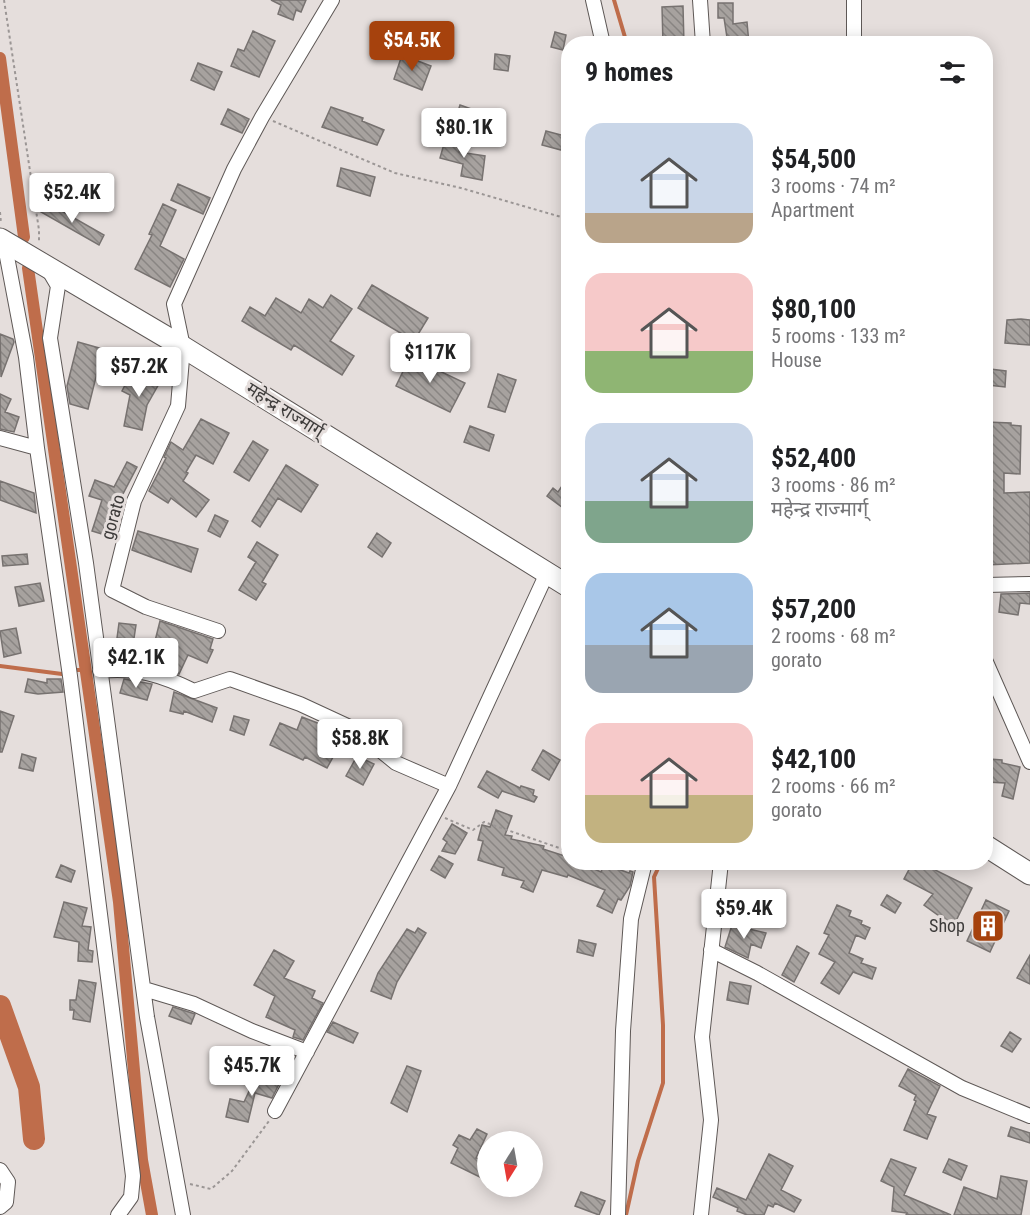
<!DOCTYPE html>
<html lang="en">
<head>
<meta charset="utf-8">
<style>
	body { margin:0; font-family:"Roboto Condensed","Noto Sans Devanagari",sans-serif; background:#f6f6f6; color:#202124; height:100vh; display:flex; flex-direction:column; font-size:22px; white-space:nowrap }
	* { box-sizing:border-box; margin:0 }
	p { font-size:20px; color:#757577 }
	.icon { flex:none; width:33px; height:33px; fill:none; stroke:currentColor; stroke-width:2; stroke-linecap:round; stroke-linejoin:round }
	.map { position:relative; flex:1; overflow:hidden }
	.drawer { position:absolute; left:561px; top:36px; width:432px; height:834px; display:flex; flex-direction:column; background:#fff; border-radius:24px; box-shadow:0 3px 15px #0003 }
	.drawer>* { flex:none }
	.needle { width:39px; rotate:191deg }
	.buttons { position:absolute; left:477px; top:1131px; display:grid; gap:12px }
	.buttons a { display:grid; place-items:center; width:66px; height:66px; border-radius:50%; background:#fff; box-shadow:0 3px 15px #0003; font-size:30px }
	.price { position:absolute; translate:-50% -51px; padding:0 14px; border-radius:6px; background:#fff; color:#222; font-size:20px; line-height:39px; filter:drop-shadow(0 2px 3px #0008) }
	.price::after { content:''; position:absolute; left:50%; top:36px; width:18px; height:14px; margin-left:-9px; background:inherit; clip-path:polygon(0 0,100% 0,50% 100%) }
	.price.selected { background:#a6420d; color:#fff }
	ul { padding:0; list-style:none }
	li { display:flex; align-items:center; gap:18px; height:150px; padding:0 24px }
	li span { display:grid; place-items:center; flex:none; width:168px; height:120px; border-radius:18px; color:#555 }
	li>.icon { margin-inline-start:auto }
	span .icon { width:72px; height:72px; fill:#fffc; stroke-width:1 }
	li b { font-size:26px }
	h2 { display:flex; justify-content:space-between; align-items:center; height:72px; padding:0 24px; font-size:26px }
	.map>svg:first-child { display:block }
</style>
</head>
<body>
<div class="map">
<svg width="1030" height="1215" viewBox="0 0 1030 1215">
	<defs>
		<pattern id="building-back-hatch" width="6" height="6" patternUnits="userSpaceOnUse" patternTransform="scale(1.5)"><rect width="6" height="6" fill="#a7a29f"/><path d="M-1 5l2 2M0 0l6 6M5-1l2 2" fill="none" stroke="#898583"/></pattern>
	</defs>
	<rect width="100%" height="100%" fill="#e5dedc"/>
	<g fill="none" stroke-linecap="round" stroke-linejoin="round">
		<path stroke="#bf6d4b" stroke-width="4" d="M 614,0 L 627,44
			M 0,666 L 62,674
			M 76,670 L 84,670
			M 626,1215 L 638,1161 L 663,1083 L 663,1025 L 654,877 L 661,862"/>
		<path stroke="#bf6d4b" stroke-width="12" d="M 0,58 L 24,237
			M 28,268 L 119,902 L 142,1160 L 152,1215"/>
		<path stroke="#bf6d4b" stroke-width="22" d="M 0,1006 L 29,1087 L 34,1139"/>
	</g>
	<path fill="url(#building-back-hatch)" stroke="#777270" stroke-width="1.5" d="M 271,0 L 306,0 L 301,12 L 296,10 L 293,20 L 278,14 L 281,5 Z
		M 718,3 L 733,3 L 733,24 L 747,22 L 749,44 L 728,44 L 724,18 L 718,18 Z
		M 683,6 L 684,44 L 663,44 L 662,7 Z
		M 253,31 L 275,41 L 259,77 L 231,66 L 238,49 L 244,51 Z
		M 555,32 L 566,35 L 563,50 L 551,47 Z
		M 495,54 L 510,56 L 508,71 L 494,69 Z
		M 402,55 L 431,66 L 422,90 L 394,79 Z
		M 198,63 L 222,72 L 214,90 L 191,80 Z
		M 460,105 L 477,111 L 472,127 L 455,121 Z
		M 331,107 L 363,118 L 362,121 L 384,130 L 377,145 L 322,127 Z
		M 228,109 L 249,119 L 242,133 L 221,124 Z
		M 546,131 L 565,136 L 561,150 L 542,145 Z
		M 446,137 L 462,141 L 459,152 L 485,156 L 482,180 L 461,176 L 463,164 L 440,158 Z
		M 341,168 L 375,177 L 370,196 L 337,186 Z
		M 178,184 L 210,198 L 203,214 L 171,200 Z
		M 46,202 L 104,235 L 99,245 L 41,212 Z
		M 163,204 L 176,210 L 160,246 L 184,259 L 170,287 L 135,269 L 152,235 L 149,234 Z
		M 372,285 L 428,318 L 414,341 L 358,308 Z
		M 331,295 L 352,309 L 330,341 L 354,356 L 342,375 L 294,345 L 291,350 L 242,321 L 250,307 L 265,316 L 276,298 L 301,313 L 309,299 L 323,308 Z
		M 1021,319 L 1030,320 L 1030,345 L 1005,343 L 1007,320 Z
		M 0,334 L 13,339 L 14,342 L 1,377 Z
		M 78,342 L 103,349 L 88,409 L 70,404 L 67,386 Z
		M 410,357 L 465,383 L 450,412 L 396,386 Z
		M 134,368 L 160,382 L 147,405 L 142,430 L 124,426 L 130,395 L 122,391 Z
		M 990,369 L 1006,371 L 1005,387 L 988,385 Z
		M 498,374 L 516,380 L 505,412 L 488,407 Z
		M 0,394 L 11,399 L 5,412 L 19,417 L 14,432 L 0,429 Z
		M 201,419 L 229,433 L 213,464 L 196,455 L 186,472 L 188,473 L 183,481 L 209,500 L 196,517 L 171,498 L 168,503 L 149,491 L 166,458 L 164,457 L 171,442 L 183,450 Z
		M 986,422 L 1011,423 L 1011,425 L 1021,426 L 1020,474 L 1004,473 L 1004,493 L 1030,492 L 1030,563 L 986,565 L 986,533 L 992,533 L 992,514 L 986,513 Z
		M 470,426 L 494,435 L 489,451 L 464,442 Z
		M 253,441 L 268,450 L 249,481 L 234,472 Z
		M 127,462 L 137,467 L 113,513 L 109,512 L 102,534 L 92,531 L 102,500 L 89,496 L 95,480 L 114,487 Z
		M 286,465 L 318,485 L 301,512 L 278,498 L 260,527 L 252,521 Z
		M 568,477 L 568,500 L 563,508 L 547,496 L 553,488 L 558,492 Z
		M 0,481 L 34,493 L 36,513 L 0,500 Z
		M 215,515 L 228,521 L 220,537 L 208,531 Z
		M 138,531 L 198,549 L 191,572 L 132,550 Z
		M 377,533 L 391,543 L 382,557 L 368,547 Z
		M 257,542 L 278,555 L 262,582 L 266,584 L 256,600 L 239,590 L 256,562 L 248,557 Z
		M 27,554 L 28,564 L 3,566 L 2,556 Z
		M 40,583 L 44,601 L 19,606 L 15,587 Z
		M 1030,593 L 1030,604 L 1020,603 L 1018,615 L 999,612 L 1001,594 Z
		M 160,621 L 213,639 L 210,649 L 213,650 L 207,663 L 188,655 L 179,674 L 143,663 L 144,661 L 120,657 L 124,639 L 117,638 L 119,623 L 136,625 L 133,645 L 153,649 Z
		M 16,628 L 21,653 L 4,657 L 0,631 Z
		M 28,679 L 47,683 L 47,679 L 61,679 L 63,692 L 38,694 L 25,692 Z
		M 124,679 L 152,684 L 147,700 L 120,693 Z
		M 174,692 L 217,708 L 212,722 L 184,711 L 183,714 L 170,711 Z
		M 0,711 L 14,716 L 2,752 L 0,752 Z
		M 234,716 L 249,720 L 244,735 L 230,730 Z
		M 302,717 L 333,729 L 328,743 L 338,748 L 327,768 L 305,757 L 303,760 L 270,745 L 280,723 L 297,730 Z
		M 543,750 L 560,760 L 549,780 L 532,770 Z
		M 22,754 L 36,758 L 33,771 L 19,768 Z
		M 357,756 L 374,764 L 363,785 L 346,776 Z
		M 989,759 L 1002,760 L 1002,763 L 1020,767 L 1013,799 L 1002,796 L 1005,783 L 987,782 Z
		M 487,771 L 520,788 L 521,786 L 534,790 L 533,795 L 537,797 L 534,802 L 502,791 L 498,798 L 478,787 Z
		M 496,810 L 512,816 L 505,835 L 512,836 L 511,839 L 544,846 L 543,849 L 568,857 L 568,862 L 578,862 L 601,872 L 604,864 L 629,873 L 630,871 L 633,872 L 630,886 L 621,900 L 618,899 L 612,913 L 597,906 L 605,890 L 568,875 L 567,877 L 542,870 L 533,892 L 521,887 L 524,881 L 502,875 L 504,868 L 478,860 L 483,841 L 478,840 L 482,825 L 490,827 Z
		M 452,824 L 467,833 L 455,854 L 442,851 L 447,842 L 443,839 Z
		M 439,856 L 453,864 L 445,878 L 431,870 Z
		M 913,862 L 932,862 L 929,867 L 972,888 L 952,929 L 936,921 L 939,916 L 924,905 L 933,894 L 904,879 Z
		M 61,865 L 75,871 L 71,882 L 56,877 Z
		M 887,895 L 901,903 L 895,913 L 881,905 Z
		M 986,900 L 1009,911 L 990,952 L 967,941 Z
		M 64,902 L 87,908 L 82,926 L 91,927 L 88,950 L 93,951 L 92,962 L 78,961 L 79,942 L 54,937 Z
		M 837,905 L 851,911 L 849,916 L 862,921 L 861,924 L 870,928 L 865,939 L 856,935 L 849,953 L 863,959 L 861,963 L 876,968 L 872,979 L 853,972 L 839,994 L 821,983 L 835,962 L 819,954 L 829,935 L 824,933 Z
		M 732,925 L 766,933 L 761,948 L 751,944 L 748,958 L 725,947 Z
		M 418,928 L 426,933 L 397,982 L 391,999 L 371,991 L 378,973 L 407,929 L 415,933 Z
		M 579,940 L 596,944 L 593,956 L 577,952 Z
		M 797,946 L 809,953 L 794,982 L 782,975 Z
		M 274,950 L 294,961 L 284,978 L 315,991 L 312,998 L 323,1003 L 303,1040 L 293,1037 L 295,1030 L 266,1017 L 275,996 L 254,985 Z
		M 1030,955 L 1030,984 L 1017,978 Z
		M 79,980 L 96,983 L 90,1022 L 73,1019 L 74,1010 L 70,1010 L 70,1000 L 76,1000 Z
		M 730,982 L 751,986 L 748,1004 L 727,1000 Z
		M 173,1007 L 195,1014 L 191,1024 L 169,1016 Z
		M 333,1022 L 358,1033 L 353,1043 L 327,1032 Z
		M 1010,1032 L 1021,1039 L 1012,1052 L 1001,1046 Z
		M 407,1066 L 421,1071 L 407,1112 L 391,1103 Z
		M 908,1069 L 940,1086 L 927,1114 L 936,1117 L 927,1139 L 904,1130 L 916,1101 L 914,1100 L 916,1095 L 899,1086 Z
		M 258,1072 L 280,1082 L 272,1098 L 255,1093 L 248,1122 L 226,1117 L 230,1099 L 244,1102 Z
		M 1011,1127 L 1030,1133 L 1030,1143 L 1008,1136 Z
		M 477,1129 L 487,1134 L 476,1158 L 488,1161 L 488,1181 L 451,1163 L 458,1148 L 453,1145 L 459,1135 L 470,1140 Z
		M 769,1154 L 793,1166 L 781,1190 L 801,1200 L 794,1212 L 775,1203 L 773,1207 L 768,1205 L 764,1215 L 747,1215 L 737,1211 L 738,1208 L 713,1197 L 717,1188 L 746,1200 Z
		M 891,1159 L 916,1168 L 904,1195 L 951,1215 L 906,1215 L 907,1213 L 892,1211 L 894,1187 L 881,1181 Z
		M 949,1159 L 967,1166 L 961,1180 L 943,1172 Z
		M 1001,1176 L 1027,1181 L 1021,1215 L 954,1215 L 964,1187 L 997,1199 Z
		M 581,1192 L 605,1201 L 599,1215 L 575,1206 Z"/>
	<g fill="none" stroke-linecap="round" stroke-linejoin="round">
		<defs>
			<path id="minor" d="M 593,0 L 603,44
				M 700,0 L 703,44
				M 854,44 L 854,0
				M 48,269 L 58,286 L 50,338 L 86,563 L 147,1017 L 183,1215
				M 0,438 L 37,448 L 26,357 L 4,241
				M 37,448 L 70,676 L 133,1176 L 131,1197 L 118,1215
				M 986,585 L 1030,584
				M 218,631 L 146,607 L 112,590 L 134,501 L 178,406 L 183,347 L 174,304 L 234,169 L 262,117 L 332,0
				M 986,662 L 1030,762
				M 100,671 C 136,667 162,675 194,691 L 230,679 L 300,704 L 354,729 L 396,763 L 449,786
				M 711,950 L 757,973 L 962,1088 L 1030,1116
				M 144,989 L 194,1004 L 252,1031 L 307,1052
				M 275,1111 L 449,786 L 547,573
				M 0,1170 L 8,1182 L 6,1202 L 0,1207
				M 618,1215 L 623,1031 L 631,919 L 645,862
				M 701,1215 L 711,1120 L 702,1037 L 721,862"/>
			<path id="highway" d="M 0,239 L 183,347 L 568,586
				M 986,846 L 1030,874"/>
		</defs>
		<use href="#minor" stroke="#5e5856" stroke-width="16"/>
		<use href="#highway" stroke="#5e5856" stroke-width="23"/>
		<path stroke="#9b9695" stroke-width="2" stroke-dasharray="3 3" stroke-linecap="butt" d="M 4,0 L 39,230 L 39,242
			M 273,121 L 395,173 L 461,188 L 568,219
			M 0,212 L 1,223
			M 445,818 L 473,830 L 484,822 L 568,851
			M 616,862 L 631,866
			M 190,1184 L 211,1189 L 232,1171 L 269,1121"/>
		<use href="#minor" stroke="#fff" stroke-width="14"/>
		<use href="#highway" stroke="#fff" stroke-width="21"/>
	</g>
	<defs>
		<symbol id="building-square" viewBox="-11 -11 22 22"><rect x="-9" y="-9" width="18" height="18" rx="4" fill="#a6420d" stroke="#e5dedc"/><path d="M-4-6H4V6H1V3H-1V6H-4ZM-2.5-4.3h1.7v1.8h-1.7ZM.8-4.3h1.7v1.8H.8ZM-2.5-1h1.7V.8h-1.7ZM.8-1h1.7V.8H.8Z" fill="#fff"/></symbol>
	</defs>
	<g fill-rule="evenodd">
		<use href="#building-square" x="969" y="907" width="38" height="38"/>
	</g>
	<g text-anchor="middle" stroke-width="6" stroke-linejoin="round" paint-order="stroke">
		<g font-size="18" fill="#3e3c3b" stroke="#e5dedc">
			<text transform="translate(285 410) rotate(32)" y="6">महेन्द्र राज्मार्ग्</text>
			<text transform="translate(113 517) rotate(-74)" y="6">gorato</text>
		</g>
		<g font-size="18" fill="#3e3c3b" stroke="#e5dedc" text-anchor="end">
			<text x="965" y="932">Shop</text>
		</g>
	</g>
</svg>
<div class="buttons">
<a><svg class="needle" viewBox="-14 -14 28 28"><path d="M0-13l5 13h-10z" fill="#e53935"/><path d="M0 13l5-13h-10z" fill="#757577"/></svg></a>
</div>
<b class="price selected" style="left:412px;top:72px">$54.5K</b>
<b class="price" style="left:464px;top:159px">$80.1K</b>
<b class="price" style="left:72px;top:224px">$52.4K</b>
<b class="price" style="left:430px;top:384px">$117K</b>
<b class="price" style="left:139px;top:398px">$57.2K</b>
<b class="price" style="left:136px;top:689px">$42.1K</b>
<b class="price" style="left:360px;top:770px">$58.8K</b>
<b class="price" style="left:744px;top:940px">$59.4K</b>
<b class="price" style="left:252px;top:1097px">$45.7K</b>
<section class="drawer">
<h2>9 homes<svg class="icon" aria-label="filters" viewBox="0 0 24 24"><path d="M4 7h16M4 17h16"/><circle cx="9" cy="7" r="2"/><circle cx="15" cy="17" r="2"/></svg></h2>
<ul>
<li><span style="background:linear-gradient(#c9d6e8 75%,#b9a48a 0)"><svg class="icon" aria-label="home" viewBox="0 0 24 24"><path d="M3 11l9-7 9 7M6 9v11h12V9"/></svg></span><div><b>$54,500</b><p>3 rooms · 74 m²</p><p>Apartment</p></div></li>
<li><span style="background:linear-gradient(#f6c9c9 65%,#8fb573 0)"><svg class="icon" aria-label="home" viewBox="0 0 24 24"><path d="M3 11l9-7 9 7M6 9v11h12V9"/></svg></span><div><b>$80,100</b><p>5 rooms · 133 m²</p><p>House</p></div></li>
<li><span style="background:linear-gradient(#c9d6e8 65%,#7fa58c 0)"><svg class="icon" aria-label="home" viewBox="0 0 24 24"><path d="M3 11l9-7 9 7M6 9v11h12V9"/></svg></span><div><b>$52,400</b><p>3 rooms · 86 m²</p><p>महेन्द्र राज्मार्ग्</p></div></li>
<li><span style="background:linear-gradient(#a9c7e8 60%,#9aa5b1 0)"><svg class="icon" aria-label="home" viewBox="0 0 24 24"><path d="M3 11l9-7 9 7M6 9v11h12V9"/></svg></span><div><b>$57,200</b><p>2 rooms · 68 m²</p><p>gorato</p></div></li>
<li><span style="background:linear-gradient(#f6c9c9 60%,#c2b280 0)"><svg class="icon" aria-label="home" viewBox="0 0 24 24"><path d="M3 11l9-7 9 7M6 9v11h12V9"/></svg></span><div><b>$42,100</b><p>2 rooms · 66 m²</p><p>gorato</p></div></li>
</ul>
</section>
</div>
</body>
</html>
